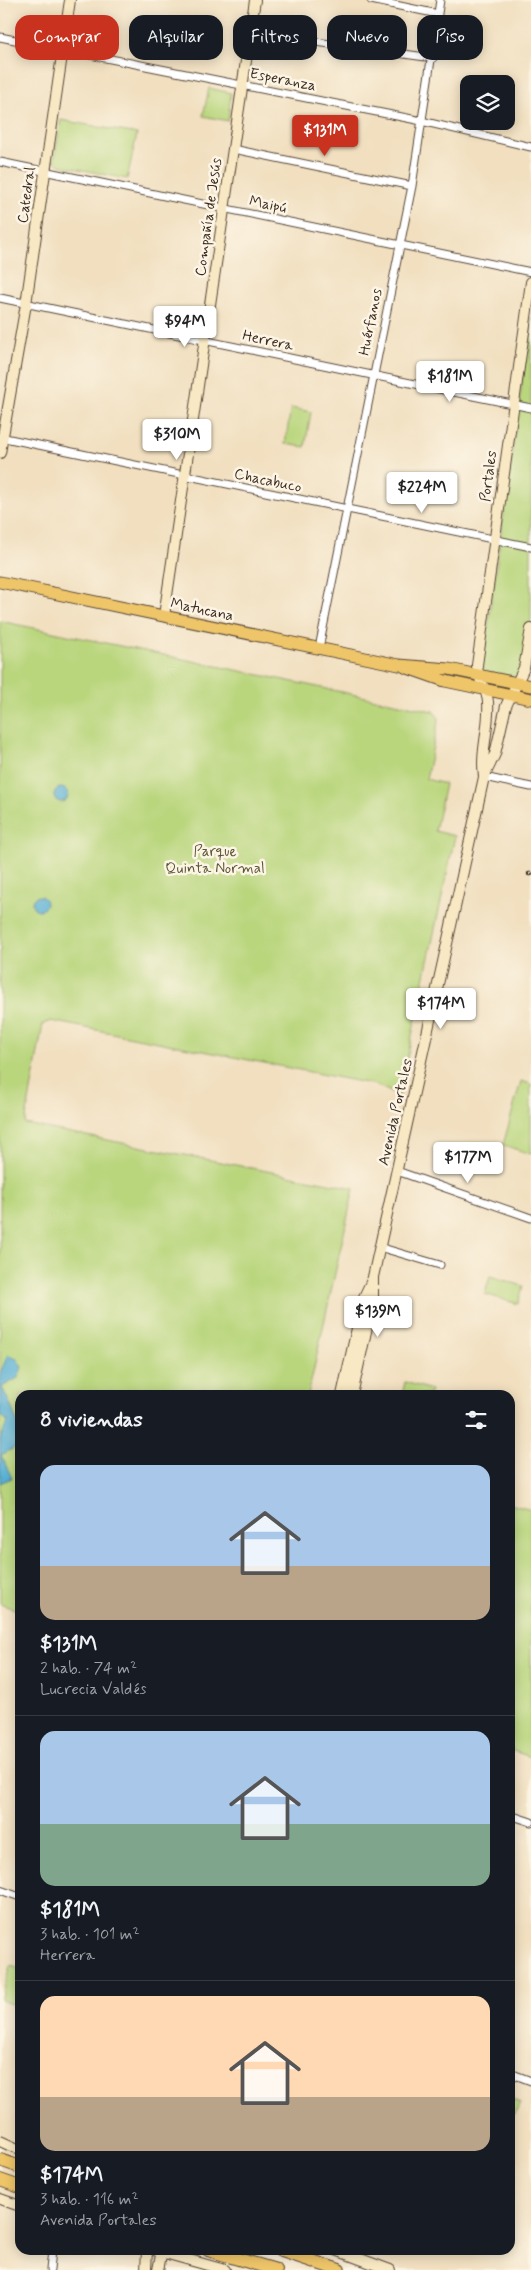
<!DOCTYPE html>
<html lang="es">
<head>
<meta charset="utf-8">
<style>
	body { margin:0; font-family:Mynerve,sans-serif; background:#20242c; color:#f1f3f6; height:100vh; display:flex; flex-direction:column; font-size:19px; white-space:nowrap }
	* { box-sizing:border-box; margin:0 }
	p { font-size:16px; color:#9ea1a6 }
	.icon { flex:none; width:28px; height:28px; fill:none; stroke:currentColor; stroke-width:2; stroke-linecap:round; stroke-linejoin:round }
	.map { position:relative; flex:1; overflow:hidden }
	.panel { position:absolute; left:15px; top:1390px; width:500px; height:865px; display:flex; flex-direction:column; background:#171b24; border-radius:15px; box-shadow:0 2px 12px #0003 }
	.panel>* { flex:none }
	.hud { position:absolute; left:15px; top:15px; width:501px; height:45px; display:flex; gap:10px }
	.fabs { position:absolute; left:460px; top:75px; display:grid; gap:10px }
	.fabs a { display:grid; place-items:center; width:55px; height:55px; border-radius:10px; background:#171b24; box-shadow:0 2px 12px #0003; font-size:25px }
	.price { position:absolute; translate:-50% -42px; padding:0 11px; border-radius:5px; background:#fff; color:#222; font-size:16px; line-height:32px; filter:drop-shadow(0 1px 2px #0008) }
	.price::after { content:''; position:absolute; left:50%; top:30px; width:15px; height:11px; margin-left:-8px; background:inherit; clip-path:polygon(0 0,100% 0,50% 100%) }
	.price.on { background:#c8321e; color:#fff }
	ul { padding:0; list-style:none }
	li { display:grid; align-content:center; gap:10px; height:265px; padding:0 25px }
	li+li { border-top:1px solid #363941 }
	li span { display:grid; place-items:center; height:155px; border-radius:15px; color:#555 }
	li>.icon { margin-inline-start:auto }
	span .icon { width:90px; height:90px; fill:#fffc; stroke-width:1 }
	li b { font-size:21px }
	h2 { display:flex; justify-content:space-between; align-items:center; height:60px; padding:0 25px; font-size:21px }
	.pill { padding:0 18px; border-radius:15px; background:#171b24; box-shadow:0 2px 12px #0003; font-size:18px; line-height:45px }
	.pill.on { background:#c8321e; color:#fff }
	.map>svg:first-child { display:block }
</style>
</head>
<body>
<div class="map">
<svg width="531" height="2270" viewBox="0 0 531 2270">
	<rect width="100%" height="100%" fill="#fcf5e5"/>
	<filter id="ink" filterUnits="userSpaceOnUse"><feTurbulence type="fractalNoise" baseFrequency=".02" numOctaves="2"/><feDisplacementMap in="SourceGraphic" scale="10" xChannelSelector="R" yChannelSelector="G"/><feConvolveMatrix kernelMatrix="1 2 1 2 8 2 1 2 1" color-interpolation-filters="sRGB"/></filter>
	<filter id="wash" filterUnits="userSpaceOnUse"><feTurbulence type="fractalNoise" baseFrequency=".0096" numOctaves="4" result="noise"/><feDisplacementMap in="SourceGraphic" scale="20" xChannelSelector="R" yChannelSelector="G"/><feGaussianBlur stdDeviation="1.12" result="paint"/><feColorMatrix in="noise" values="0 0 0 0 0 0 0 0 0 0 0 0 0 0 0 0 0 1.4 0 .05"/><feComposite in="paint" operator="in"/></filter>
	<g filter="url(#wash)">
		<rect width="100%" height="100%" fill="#f1dfbf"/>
		<path fill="#b9d67d" stroke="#7a804e" d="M 209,88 L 231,93 L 228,121 L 203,116 Z
			M 61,120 L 137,134 L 127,179 L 59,165 L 54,160 Z
			M 531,317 L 531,619 L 523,671 L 517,678 L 485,671 L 482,669 Z
			M 291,408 L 311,412 L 305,447 L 285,444 Z
			M 0,621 L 433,711 L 439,718 L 426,779 L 445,784 L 435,831 L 455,836 L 399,1096 L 376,1085 L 51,1021 L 43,1024 L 25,1124 L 354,1188 L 308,1395 L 20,1395 L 20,1611 L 0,1604 Z
			M 521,1081 L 531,1084 L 531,1154 L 503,1145 Z
			M 490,1276 L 523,1286 L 518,1304 L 485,1294 Z
			M 405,1382 L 431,1390 L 429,1395 L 402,1395 Z
			M 510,1504 L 531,1510 L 531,1757 L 510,1750 Z
			M 11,1966 L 20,1969 L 20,1998 L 17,2006 L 0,2000 Z
			M 510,2099 L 521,2103 L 510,2120 Z"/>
		<path fill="#55afd3" stroke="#486c78" d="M54 795a7 7 0 1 1 14 0a7 7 0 1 1-14 0Z
			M32 903a7 7 0 1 1 14 0a7 7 0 1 1-14 0Z
			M 8,1355 L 17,1359 L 22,1367 L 18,1378 L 2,1387 C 7,1398 26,1434 18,1444 C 15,1449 6,1452 1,1455 L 12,1478 L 0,1483 L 0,1439 L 8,1421 L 0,1416 L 0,1373 Z"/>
	</g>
	<g filter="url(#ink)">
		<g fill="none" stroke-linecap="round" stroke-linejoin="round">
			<defs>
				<path id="street" d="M 371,0 L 438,14
					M 250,33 L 433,58
					M 0,37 L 417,120 L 531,147
					M 233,149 L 412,186
					M 0,162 L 531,272
					M 0,298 L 531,408
					M 0,437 L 531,547
					M 319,648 L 412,186 L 440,0
					M 484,777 L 531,787
					M 397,1171 L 531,1218
					M 379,1247 L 440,1265
					M 510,1815 L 531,1822
					M 0,1890 L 20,1897
					M 510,2073 L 531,2081
					M 50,2270 L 52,2250"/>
				<path id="secondary" d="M 0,453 L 26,304 L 70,0
					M 164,616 L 255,0
					M 484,777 L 495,754 L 506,706 L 524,668 L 531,629
					M 342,1395 L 364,1297 L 373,1278
					M 352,1395 L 373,1300 L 373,1277 L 484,777 C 480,751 490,727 488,702 C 487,688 477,679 477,665 L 531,282
					M 0,2141 L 20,2150
					M 0,2199 L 20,2206
					M 154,2250 L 225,2270
					M 336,2250 L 390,2270
					M 146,2270 L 147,2250
					M 158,2270 L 162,2250"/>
				<path id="primary" d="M 0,582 L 399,665 L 449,669 L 531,686
					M 405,667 L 445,681 L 531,699"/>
				<path id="highway" d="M 0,2160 L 20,2167
					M 0,2180 L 20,2187
					M 208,2250 L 276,2270
					M 279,2250 L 339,2270"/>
			</defs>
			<use href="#street" stroke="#564536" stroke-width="9"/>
			<use href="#secondary" stroke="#564536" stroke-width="12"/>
			<use href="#primary" stroke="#564536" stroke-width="13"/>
			<use href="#highway" stroke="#564536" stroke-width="14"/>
			<use href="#street" stroke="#fff" stroke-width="7"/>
			<use href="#secondary" stroke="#f8e8c3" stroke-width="10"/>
			<use href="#primary" stroke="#eec569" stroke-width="11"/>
			<use href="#highway" stroke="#eec569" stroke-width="12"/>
			<defs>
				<path id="rail" d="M 529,874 L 531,874"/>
			</defs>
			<use href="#rail" stroke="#3b2a1e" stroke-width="4.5"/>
			<use href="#rail" stroke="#fcf5e5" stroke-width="2.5" stroke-dasharray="8" stroke-linecap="butt"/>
		</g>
	</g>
	<g text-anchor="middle" stroke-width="5" stroke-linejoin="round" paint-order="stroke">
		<g font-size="15" fill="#3b2a1e" stroke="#fcf5e5">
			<text transform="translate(283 79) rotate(11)" y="5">Esperanza</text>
			<text transform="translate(26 195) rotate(-82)" y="5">Catedral</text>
			<text transform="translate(268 204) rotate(12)" y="5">Maipú</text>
			<text transform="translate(208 217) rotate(-82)" y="5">Compañía de Jesús</text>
			<text transform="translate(370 322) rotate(-79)" y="5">Huérfanos</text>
			<text transform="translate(268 340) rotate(12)" y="5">Herrera</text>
			<text transform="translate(488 476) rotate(-82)" y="5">Portales</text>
			<text transform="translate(268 480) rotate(12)" y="5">Chacabuco</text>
			<text transform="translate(202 609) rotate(12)" y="5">Matucana</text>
			<text transform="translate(395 1112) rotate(-77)" y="5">Avenida Portales</text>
		</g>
		<g font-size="15" fill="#5a5536" stroke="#fcf5e5">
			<text x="215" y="856">Parque<tspan x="215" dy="17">Quinta Normal</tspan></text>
		</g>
	</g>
</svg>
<div class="fabs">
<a><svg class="icon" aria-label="layers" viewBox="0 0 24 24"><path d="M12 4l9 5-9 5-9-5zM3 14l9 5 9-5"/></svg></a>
</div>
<b class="price on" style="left:325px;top:157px">$131M</b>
<b class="price" style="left:185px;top:348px">$94M</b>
<b class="price" style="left:450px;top:403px">$181M</b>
<b class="price" style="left:177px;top:461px">$310M</b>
<b class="price" style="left:422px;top:514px">$224M</b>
<b class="price" style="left:441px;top:1030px">$174M</b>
<b class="price" style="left:468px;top:1184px">$177M</b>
<b class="price" style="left:378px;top:1338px">$139M</b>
<div class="hud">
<a class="pill on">Comprar</a>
<a class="pill">Alquilar</a>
<a class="pill">Filtros</a>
<a class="pill">Nuevo</a>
<a class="pill">Piso</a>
</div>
<section class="panel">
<h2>8 viviendas<svg class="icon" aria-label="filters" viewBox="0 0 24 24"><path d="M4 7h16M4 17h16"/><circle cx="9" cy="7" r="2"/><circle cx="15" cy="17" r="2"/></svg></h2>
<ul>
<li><span style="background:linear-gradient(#a9c7e8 65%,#b9a48a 0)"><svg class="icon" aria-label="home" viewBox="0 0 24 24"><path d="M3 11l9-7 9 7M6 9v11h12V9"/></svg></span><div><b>$131M</b><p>2 hab. · 74 m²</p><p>Lucrecia Valdés</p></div></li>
<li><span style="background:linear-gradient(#a9c7e8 60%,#7fa58c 0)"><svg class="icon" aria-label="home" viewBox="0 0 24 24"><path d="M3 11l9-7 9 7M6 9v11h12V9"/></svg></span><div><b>$181M</b><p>3 hab. · 101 m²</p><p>Herrera</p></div></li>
<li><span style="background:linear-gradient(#ffd9b3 65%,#b9a48a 0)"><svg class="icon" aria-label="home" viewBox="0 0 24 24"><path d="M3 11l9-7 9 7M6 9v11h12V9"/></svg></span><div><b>$174M</b><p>3 hab. · 116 m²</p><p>Avenida Portales</p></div></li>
</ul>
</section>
</div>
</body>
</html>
